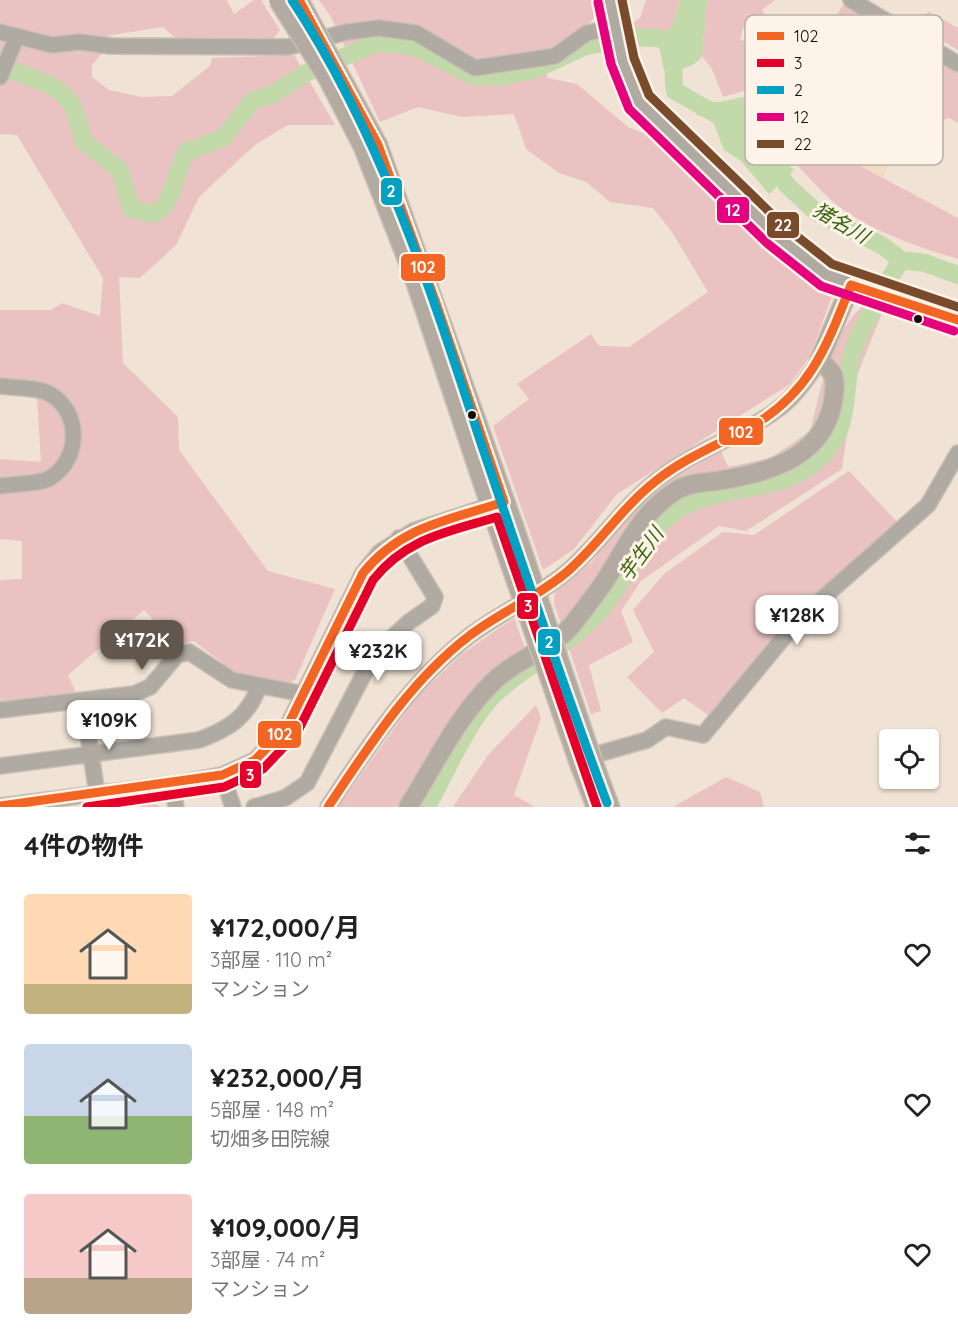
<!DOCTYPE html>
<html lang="ja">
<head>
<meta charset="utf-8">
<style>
	body { margin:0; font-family:Quicksand,"Noto Sans JP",sans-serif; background:#f2f2f2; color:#222; height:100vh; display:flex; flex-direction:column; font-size:22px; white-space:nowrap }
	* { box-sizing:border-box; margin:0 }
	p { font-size:20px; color:#767676 }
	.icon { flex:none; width:33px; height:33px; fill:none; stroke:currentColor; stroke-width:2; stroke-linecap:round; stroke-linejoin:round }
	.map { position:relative; height:807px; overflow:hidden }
	.sheet { display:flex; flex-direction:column; background:#fff; flex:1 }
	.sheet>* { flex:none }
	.fabs { position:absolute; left:879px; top:729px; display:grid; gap:12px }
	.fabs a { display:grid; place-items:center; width:60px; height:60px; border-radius:6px; background:#fff; box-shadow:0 2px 4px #0004; font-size:30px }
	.price { position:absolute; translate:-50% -51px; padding:0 14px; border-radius:12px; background:#fff; color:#222; font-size:20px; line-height:39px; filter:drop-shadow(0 2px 3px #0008) }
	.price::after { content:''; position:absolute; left:50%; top:36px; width:18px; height:14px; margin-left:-9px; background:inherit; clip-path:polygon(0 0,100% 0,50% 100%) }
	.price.current { background:#61574d; color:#fff }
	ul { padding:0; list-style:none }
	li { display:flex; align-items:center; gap:18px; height:150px; padding:0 24px }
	li span { display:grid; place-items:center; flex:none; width:168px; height:120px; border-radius:6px; color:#555 }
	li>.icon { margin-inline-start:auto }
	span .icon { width:72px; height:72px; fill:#fffc; stroke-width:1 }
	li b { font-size:26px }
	h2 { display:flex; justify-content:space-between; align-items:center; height:72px; padding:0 24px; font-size:26px }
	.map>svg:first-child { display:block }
</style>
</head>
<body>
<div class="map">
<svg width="958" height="807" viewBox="0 0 958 807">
	<rect width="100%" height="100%" fill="#f0e2d4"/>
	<path fill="#f2dbc2" d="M 821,69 L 913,106 L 883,177 L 840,155 L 766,84 L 793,72 Z"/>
	<path fill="#eac2c2" d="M 0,0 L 227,0 L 234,14 L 254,0 L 261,0 L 280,30 L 271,41 L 180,42 L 163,27 L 106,36 L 55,39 L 0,24 Z
		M 319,0 L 597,0 L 597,15 L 545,70 L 548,78 L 577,84 L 628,127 L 643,133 L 663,134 L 832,296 L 810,356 L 790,384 L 617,494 L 574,549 L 543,570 L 493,426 L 529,399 L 517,384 L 591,334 L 599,346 L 629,347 L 708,292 L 672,232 L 653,208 L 610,202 L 586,182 L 559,173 L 526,149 L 514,114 L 462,117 L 418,107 L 380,122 L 331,17 Z
		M 646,0 L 680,0 L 674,21 L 659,46 L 631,44 L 623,33 L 624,29 L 640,18 Z
		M 707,0 L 775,0 L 762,10 L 770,22 L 766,28 L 743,28 L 740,40 L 771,47 L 831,25 L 843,5 L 958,71 L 958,123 L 949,118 L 915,131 L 902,153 L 894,151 L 912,106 L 821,69 L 793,72 L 764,85 L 723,97 L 712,69 L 702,56 Z
		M 929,12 L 958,28 L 958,50 L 922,29 L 919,18 Z
		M 0,39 L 87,48 L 102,53 L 92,65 L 92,77 L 109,90 L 142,97 L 172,96 L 210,66 L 212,58 L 294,55 L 335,125 L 288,125 L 256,144 L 199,197 L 176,245 L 140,278 L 119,277 L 123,363 L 178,417 L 179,450 L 268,571 L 335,589 L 295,680 L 288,683 L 234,672 L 194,641 L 178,645 L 144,610 L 68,675 L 76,693 L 11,703 L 0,702 L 0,580 L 22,579 L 22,541 L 0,539 L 0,459 L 41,462 L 37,396 L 0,394 L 0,310 L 51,310 L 62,303 L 100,316 L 103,278 L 17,135 L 0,134 Z
		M 808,124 L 840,155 L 958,218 L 958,259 C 918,247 861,228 829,198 C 818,188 808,176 797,165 L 804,150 L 802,127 Z
		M 866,303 L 884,308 L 854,383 L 842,469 L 746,531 L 719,526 L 641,581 L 621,611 L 633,642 L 589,665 L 601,711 L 591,714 L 554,603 L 555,592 L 593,561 L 608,537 L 669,481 L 721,451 L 728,467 L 771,458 L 810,431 C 822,386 829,334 866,303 Z
		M 849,471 L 901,526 L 769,643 L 715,720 L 684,698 L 662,713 L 627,677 L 654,652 L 633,610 L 665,573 L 723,532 L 754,535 Z
		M 514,618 L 526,651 L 441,736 L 396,807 L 338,807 L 416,698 L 462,654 Z
		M 536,705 L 541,718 L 514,795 L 535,807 L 453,807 L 488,755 Z
		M 726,777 L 760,792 L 764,807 L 673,807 Z
		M 141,798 L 162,807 L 105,807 L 110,802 Z"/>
	<path fill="#c2daa9" d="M 680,0 L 707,0 L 702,56 C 693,69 678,70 664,70 L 659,46 L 674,21 Z
		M 758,94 L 775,113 L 770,146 L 794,170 L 769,194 L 741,161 L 724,150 L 712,119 L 696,115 L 702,101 L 720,102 Z"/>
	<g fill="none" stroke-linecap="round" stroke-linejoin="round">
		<path stroke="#c2daa9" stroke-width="18" d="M 691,0 C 678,32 670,56 675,91 L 721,117
			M 0,65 L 52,86 L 64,95 L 73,107 L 84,142 L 120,170 L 131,209 L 153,214 C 172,209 177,168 186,152 L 223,138 L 252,101 L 272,95 L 306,73 L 374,44 L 397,44 L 419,49 L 473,76 L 502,77 L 536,69 L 583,47 L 628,37 L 659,38 L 676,46
			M 769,161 L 788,186 L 816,212 L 883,246 L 901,260 L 925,263 L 958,275
			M 887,283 L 901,260
			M 427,807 C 445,774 471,714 498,691 C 530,662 569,645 598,613 C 627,581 641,533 679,509 C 724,482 789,496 825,453 C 851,424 843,390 852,354 C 856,338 865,324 873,309"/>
		<defs>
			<path id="minor" d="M 610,0 L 622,61 L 639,102 L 776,235 L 826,275 L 851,285
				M 851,0 L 958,64
				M 0,32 L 52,45 L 79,42 L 111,46 L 288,47 L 347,32 L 379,28 L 416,33 L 475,68 L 555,56 L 587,33 L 615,27
				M 0,77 L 17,36
				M 0,386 C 14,388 38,387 50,394 C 81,412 81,459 50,478 C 41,484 12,484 0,486
				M 83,701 L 99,807
				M 0,710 L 134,694 L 150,687 L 177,655 L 189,652 L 232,680 L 304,694
				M 591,756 L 647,740 L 666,727 L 703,735 L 799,619 L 928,505 L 958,453
				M 0,766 L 199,740 C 229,729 248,717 259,686
				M 222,775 L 233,807
				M 172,784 L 176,807
				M 0,806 L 172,784 L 222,775 L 255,760 L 287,727 L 363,573 L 380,552 L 413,531 L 501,502
				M 254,807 L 285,798 L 307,783 L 366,670 L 385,644 L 409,622 L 432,606 L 435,597 L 399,538
				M 328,807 C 369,745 410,682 469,636 C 501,612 538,596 568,571 C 600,543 623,507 657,480 C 695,450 743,436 782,406 C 797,394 808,377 819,361"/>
			<path id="major" d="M 378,145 L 514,526
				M 363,147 L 412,272 L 498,529
				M 594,764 L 610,807
				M 580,766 L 596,807
				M 408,807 C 436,763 457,716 495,680 C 518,658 552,649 572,625 C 585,608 599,591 610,573 C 628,543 643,512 674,492 C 687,482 706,483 722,480 C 773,472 828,455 834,394 C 836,377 834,371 819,361 L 851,285 L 958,320"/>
		</defs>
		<use href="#minor" stroke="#cac0b5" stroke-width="18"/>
		<use href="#major" stroke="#cac0b5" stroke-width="21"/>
		<use href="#minor" stroke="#afaaa2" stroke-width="15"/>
		<use href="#major" stroke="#b3aba1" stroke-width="18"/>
		<defs>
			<path id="major-bridge" d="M 278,0 L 327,77 L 363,147
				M 299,0 L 378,145
				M 514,526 L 594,764
				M 498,529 L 580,766"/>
		</defs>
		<use href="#major-bridge" stroke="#cac0b5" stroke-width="21" stroke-linecap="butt"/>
		<use href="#major-bridge" stroke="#b3aba1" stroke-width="18"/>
		<defs>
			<path id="bus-1" d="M 851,285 L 958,320
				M 0,806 L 222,775 L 255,760 L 287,727 L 363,573 C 401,526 449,520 504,502 L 436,303 L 378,145 L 299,0
				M 328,807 C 369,746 410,681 469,636 C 500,612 538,597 568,571 C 600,543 623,506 657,480 C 686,457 720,444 752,426 C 811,392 827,345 851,285"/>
			<path id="bus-2" d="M 87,807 L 224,787 L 263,769 L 297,733 L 373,580 C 406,538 448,532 497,517 L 597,807"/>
			<path id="bus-3" d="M 292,0 C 381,135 430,287 480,440 C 521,561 562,683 607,803"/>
			<path id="bus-4" d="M 598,2 L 611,64 L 629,109 L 768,244 L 821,286 L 954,331"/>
			<path id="bus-5" d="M 622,0 L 634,58 L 649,95 L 784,226 L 832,264 L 958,307"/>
		</defs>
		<use href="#bus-1" stroke="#fef3e8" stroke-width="14"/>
		<use href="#bus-2" stroke="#fef3e8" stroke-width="14"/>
		<use href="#bus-3" stroke="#fef3e8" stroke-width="14"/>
		<use href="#bus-4" stroke="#fef3e8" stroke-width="14"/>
		<use href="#bus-5" stroke="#fef3e8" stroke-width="14"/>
		<use href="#bus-1" stroke="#f26522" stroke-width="9"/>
		<use href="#bus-2" stroke="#e4002b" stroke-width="9"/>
		<use href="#bus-3" stroke="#01a1c4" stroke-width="9"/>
		<use href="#bus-4" stroke="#e5007d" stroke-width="9"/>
		<use href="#bus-5" stroke="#7a4b2a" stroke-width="9"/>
	</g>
	<g fill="#140c04" stroke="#fef3e8" stroke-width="2">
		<circle cx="918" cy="319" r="5"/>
		<circle cx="472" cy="415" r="5"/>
	</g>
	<g text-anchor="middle" stroke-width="6" stroke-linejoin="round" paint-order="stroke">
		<g font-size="20" font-style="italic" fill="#36660c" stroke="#fef3e8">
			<text transform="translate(841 223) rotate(30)" y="7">猪名川</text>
			<text transform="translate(641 554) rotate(-54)" y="7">芋生川</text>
		</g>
	</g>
	<rect x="745" y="15" width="198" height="150" rx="9" fill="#fef3e8" stroke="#b8aea4" stroke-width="1.5"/>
	<rect x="757" y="32" width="27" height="8" fill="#f26522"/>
	<rect x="757" y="59" width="27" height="8" fill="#e4002b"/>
	<rect x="757" y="86" width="27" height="8" fill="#01a1c4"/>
	<rect x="757" y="113" width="27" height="8" fill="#e5007d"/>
	<rect x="757" y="140" width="27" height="8" fill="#7a4b2a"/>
	<g font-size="16" fill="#140c04">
		<text x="794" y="42">102</text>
		<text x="794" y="69">3</text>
		<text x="794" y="96">2</text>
		<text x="794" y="123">12</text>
		<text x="794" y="150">22</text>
	</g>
	<g stroke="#fef3e8" stroke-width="2">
		<rect x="380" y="177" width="23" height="29" rx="6" fill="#01a1c4"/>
		<rect x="716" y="196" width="34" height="28" rx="6" fill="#e5007d"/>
		<rect x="766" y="211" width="34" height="28" rx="6" fill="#7a4b2a"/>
		<rect x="400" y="253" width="46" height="29" rx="6" fill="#f26522"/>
		<rect x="718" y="417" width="46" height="29" rx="6" fill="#f26522"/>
		<rect x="516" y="592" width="23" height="28" rx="6" fill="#e4002b"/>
		<rect x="537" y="628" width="24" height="28" rx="6" fill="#01a1c4"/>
		<rect x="257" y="720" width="45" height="29" rx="6" fill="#f26522"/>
		<rect x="239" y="760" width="23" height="29" rx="6" fill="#e4002b"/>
	</g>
	<g font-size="16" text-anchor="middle" font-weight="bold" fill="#fff">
		<text x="391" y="197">2</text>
		<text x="733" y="216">12</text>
		<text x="783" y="231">22</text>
		<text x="423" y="273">102</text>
		<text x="741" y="438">102</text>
		<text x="528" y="612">3</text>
		<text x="549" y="648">2</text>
		<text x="280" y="740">102</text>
		<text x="250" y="781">3</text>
	</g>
</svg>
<div class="fabs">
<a><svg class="icon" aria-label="locate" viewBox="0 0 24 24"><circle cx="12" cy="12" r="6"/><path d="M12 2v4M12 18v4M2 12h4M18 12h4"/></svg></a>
</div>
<b class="price" style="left:797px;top:646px">¥128K</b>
<b class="price current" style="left:142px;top:671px">¥172K</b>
<b class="price" style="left:378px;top:682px">¥232K</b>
<b class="price" style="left:109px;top:751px">¥109K</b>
</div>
<section class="sheet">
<h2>4件の物件<svg class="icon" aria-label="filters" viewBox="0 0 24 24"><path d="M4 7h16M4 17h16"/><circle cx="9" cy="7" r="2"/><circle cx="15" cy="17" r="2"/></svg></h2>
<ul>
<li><span style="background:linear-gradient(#ffd9b3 75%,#c2b280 0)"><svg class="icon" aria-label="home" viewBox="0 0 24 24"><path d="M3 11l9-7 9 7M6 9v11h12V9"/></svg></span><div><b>¥172,000/月</b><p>3部屋 · 110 m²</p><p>マンション</p></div><svg class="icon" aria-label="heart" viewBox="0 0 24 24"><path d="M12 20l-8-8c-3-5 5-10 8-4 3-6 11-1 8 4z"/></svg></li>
<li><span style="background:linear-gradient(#c9d6e8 60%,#8fb573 0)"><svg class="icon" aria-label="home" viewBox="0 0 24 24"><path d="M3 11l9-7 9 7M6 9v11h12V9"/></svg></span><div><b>¥232,000/月</b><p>5部屋 · 148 m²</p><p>切畑多田院線</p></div><svg class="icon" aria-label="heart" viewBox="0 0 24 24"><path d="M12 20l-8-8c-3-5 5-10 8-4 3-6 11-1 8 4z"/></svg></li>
<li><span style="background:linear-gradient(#f6c9c9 70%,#b9a48a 0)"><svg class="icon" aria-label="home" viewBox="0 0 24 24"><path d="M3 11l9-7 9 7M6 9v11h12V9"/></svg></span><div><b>¥109,000/月</b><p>3部屋 · 74 m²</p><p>マンション</p></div><svg class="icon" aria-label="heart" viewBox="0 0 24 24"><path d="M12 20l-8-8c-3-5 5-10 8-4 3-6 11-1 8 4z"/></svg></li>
</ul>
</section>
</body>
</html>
